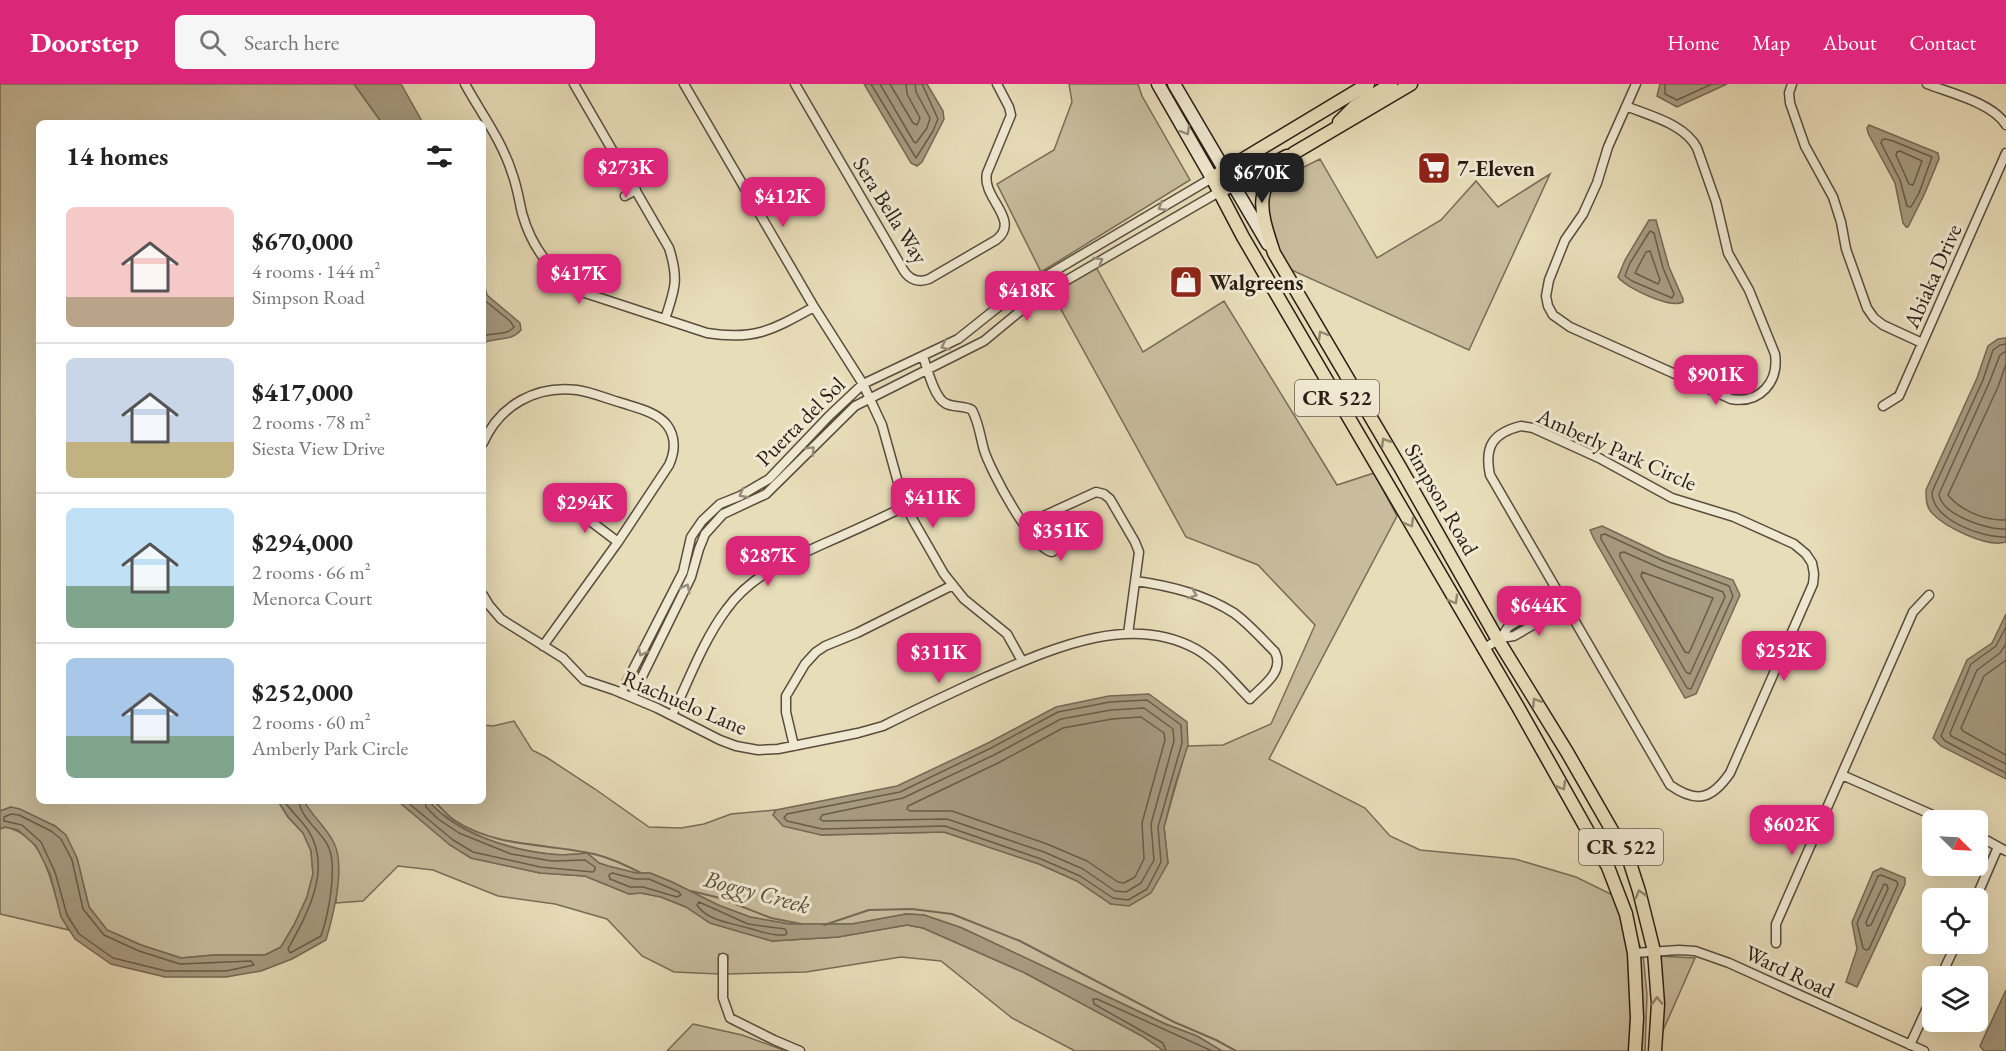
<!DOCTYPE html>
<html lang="en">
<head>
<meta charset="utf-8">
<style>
	body { margin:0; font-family:"EB Garamond",serif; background:#f6f6f6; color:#222; height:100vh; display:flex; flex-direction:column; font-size:22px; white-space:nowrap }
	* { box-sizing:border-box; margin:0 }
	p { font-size:20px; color:#767676 }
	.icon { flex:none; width:33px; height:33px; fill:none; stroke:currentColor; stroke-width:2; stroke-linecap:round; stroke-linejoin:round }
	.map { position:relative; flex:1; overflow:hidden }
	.side { position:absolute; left:36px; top:36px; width:450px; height:684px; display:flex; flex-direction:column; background:#fff; border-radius:9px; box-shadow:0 6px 24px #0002 }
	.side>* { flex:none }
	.needle { width:39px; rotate:114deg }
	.controls { position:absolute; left:1922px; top:726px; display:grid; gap:12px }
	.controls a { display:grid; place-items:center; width:66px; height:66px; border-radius:9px; background:#fff; box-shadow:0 6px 24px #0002; font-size:30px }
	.price { position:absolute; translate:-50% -51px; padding:0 14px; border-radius:12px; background:#db2777; color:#fff; font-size:20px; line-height:39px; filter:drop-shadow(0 2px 3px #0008) }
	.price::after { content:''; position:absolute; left:50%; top:36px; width:18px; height:14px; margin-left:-9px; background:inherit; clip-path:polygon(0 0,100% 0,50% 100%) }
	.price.current { background:#222; color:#fff }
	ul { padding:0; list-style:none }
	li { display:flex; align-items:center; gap:18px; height:150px; padding:0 30px }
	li+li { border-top:2px solid #e0e0e0 }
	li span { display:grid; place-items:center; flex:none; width:168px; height:120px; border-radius:9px; color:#555 }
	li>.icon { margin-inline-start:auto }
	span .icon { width:72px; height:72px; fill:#fffc; stroke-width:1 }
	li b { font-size:26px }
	h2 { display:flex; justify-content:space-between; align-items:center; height:72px; padding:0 30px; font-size:26px }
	header { display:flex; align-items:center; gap:36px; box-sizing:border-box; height:84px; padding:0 30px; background:#db2777; color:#fff }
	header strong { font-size:28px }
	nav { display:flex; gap:33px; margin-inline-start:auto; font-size:21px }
	.search { width:420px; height:54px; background:#f6f6f6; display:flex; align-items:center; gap:15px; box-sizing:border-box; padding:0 21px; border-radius:9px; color:#767676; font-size:22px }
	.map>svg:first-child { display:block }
</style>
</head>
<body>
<header>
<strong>Doorstep</strong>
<div class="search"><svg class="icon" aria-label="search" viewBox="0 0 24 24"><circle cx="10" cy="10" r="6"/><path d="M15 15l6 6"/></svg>Search here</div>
<nav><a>Home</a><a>Map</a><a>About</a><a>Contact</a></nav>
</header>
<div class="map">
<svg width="2006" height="967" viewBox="0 0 2006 967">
	<rect width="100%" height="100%" fill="#e8ddb9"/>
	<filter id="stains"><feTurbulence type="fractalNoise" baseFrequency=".00333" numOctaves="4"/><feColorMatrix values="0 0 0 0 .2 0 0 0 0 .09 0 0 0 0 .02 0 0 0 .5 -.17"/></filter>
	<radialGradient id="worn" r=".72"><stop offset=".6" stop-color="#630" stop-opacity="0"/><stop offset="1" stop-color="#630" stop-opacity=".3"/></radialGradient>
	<path fill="#c8bc9d" stroke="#786c58" stroke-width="1.5" d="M 0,0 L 354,0 L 382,39 L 39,39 L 39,717 L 278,717 L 288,733 L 303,749 L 311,767 L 313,790 L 307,813 L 294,841 L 281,863 L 265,871 L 214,871 L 181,874 L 141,861 L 107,846 L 89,823 L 77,774 L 65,751 L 55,742 L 11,723 L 0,727 Z
		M 1069,0 L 1138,0 L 1142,12 L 1190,96 L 1041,188 L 997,100 L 1054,66 L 1072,18 Z
		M 1320,75 L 1377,174 L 1441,136 L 1476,97 L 1498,123 L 1550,90 L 1469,266 L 1287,184 C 1268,152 1263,137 1271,99 Z
		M 1096,183 L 1143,268 L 1224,217 L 1337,401 L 1374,389 L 1397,432 L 1269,675 L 1365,724 L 1390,752 L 1420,766 L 1515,775 L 1576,793 L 1621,815 L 1643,870 L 1647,911 L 1645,967 L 1222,967 L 1197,952 L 1166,940 L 962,844 L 924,831 L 906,830 L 852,840 L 789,840 L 750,833 L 718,821 L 672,798 L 650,789 L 636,789 L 608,782 L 599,779 L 587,769 C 575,770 562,772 550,770 C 507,765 461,750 429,718 L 483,717 L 483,641 L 493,642 L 514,637 L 532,666 L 546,673 L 595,705 L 649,743 L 681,744 L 704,740 L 731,730 L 776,726 L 773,731 L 821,751 L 944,748 L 1039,780 L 1077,797 L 1111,820 L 1168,779 L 1164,743 L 1187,662 L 1223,661 L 1271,640 L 1315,541 L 1258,481 L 1186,453 L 1052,209 Z
		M 304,717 L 398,717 L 450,761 L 471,774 L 540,789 L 585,792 L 629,810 L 641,809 L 661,813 L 686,823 L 710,839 L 772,857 L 838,853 L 907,841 L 923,844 L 1025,889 L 1142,952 L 1164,967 L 1075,967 L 1012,934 L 941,877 L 901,873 L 806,888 L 727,890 L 728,871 L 719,870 L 719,890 L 674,888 L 642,872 L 607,835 L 555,820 L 498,812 L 433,786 L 398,782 L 363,817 L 336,819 L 338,783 Z
		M 5,743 C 53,753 49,812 69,846 L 0,830 L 0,745 Z
		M 1657,872 L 1695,874 L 1654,967 Z
		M 693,940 L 742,951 L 786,967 L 667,967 Z"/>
	<path fill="#a79b81" stroke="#756855" stroke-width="1.5" d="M 354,0 L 401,0 L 423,39 L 382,39 Z
		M 864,0 L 927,0 L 943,27 L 944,35 L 922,78 L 917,82 L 911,79 Z
		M 1660,0 L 1727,0 L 1677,23 L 1657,12 Z
		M 1869,41 L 1938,69 L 1939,75 L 1924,111 L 1908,143 L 1906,143 L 1903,139 L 1895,99 L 1868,49 L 1867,44 Z
		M 1649,136 L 1656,136 L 1669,183 L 1683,215 L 1683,218 C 1671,225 1626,204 1618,193 L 1625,176 Z
		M 483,196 L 487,211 L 520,239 L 521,246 C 511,258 497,253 483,259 Z
		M 2006,254 L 2006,458 C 1987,464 1945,443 1932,429 C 1926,423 1926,414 1926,406 L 1977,294 L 1988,262 L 1998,255 Z
		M 1602,442 L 1665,472 L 1733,496 L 1740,511 L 1696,610 L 1685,614 L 1594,455 L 1590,446 Z
		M 2006,530 L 2006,695 L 1941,662 L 1933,654 L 1967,576 L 1992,559 Z
		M 1149,610 L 1187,638 L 1188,661 L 1175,701 L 1164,743 L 1168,779 L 1151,809 L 1129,822 L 1111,820 L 1077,797 L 1039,780 L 944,748 L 821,751 L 783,742 L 773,731 L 776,726 L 897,702 L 988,659 L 1056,623 L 1109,612 Z
		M 278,717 L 304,717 C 312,732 327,744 334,759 C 346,783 333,832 326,856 L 292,875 L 261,887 L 226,893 L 165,893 L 111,880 L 75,855 L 61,833 L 50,790 L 36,762 L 18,746 L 5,743 L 0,745 L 0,727 L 11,723 L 20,725 L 55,742 L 66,751 L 77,774 L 89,823 L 107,846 L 141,861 L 181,874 L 214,871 L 265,871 L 281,863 L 294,841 L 307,813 L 313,790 L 311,767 L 303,749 L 288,733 Z
		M 398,717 L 429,717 C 456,750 510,766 550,770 C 562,772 575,770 587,769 L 599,779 L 608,782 L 636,789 L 650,789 L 672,798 L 718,821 L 750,833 L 789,840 L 852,840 L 906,830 L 924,831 L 962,844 L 1165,940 L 1197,952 L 1222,967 L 1164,967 L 1142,952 L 1025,889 L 923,844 L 907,841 L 838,853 L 772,857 L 710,839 L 686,823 L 661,813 L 641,809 L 629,810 L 585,792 L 540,789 L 471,774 L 450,761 Z
		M 1881,784 L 1905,794 L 1905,800 L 1857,903 L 1846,898 L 1857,865 L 1852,838 L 1873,788 Z
		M 2006,906 L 2006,967 L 1984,967 L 1980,962 Z"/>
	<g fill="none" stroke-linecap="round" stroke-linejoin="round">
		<path stroke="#685c4a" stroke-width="1.5" d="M 871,0 L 916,74 L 933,47 L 938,35 L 922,0
			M 880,0 L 914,58 L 916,59 L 927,44 L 930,34 L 916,8 L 915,0
			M 890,0 L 913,39 L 917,41 L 920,34 L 907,10 L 906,0
			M 1665,0 L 1665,10 L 1677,16 L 1712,0
			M 1885,55 L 1893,57 L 1932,73 L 1919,109 L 1911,123 L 1907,122 L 1900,96 L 1881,59 L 1882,56 Z
			M 1900,67 L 1922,77 L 1913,101 L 1909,100 L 1896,71 L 1897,68 Z
			M 1650,147 L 1654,149 L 1663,184 L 1674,210 L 1672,214 L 1632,197 L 1625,192 L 1630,179 Z
			M 1650,167 L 1660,196 L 1658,200 L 1635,189 L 1646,168 Z
			M 483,215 L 510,237 L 514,243 C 507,252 494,248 483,252
			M 2006,260 L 2000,261 L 1993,266 L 1983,296 L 1932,408 C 1932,436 1982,454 2006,453
			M 2006,267 L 2000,271 L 1989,299 L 1939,410 C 1941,431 1988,446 2006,445
			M 2006,280 L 1998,303 L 1948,411 C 1961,427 1986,437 2006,436
			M 1601,451 L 1605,450 L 1663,477 L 1729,502 L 1733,512 L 1691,605 L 1687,604 L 1601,455 Z
			M 1624,468 L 1660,484 L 1723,508 L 1725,513 L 1690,590 L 1686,588 L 1620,473 L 1620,469 Z
			M 1642,488 L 1713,514 L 1689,569 L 1685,568 L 1641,492 Z
			M 2006,543 L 1996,562 L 1971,580 L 1941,652 L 1945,657 L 2006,689
			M 2006,560 L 2000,569 L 1977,586 L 1950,649 L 1951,652 L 2006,680
			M 2006,576 L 1984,592 L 1961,644 L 1963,647 L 2006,671
			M 1147,616 L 1181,641 L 1182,659 L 1158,743 L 1161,778 L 1147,805 L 1128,816 L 1113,814 L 1080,792 L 1041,775 L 945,742 L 822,745 L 787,737 L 784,734 L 787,730 L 900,708 L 991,664 L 1058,628 L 1110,618 Z
			M 1144,624 L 1173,645 L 1174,657 L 1151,740 L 1154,776 L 1141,799 L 1126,808 L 1115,807 L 1083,785 L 1044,768 L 947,735 L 823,737 L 820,735 L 822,731 L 903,714 L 994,671 L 1061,635 L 1111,626 Z
			M 1141,633 L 1164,649 L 1165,656 L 1142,739 L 1144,775 L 1135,793 L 1124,799 L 1118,798 L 1087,777 L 1047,760 L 952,727 L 910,727 L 907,725 L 908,722 L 998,679 L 1063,644 L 1112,635 Z
			M 284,717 C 291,727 301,736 308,746 C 333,785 307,830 288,865 L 290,869 L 321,852 C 328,832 339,779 327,760 C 319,746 301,734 299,717
			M 406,717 L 453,756 L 473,768 L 540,783 L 593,788 L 595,786 L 595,783 L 585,776 L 552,777 L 511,770 L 459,749 L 438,735 L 426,723 L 425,717
			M 11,730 L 19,731 L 51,747 L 61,755 L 72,776 L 83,825 L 104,851 L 139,867 L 180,880 L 251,877 L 254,881 L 226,887 L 166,887 L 113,874 L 79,850 L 67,831 L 55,788 L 41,758 L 22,741 L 4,737 L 4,733 Z
			M 612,789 L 635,795 L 649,795 L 679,808 L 681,811 L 677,813 L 643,803 L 630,803 L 610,795 L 609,791 Z
			M 1881,791 L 1896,797 L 1898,800 L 1869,865 L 1866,866 L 1863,864 L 1857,839 L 1878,792 Z
			M 1884,800 L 1887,801 L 1888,805 L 1871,841 L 1867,842 L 1866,838 Z
			M 699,818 L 748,840 L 785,845 L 787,849 L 785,851 C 771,852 760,847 748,844 C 732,839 707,837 697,821 Z
			M 1166,967 L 1163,959 L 1094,920 L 1093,915 L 1097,915 L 1212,967"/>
		<path stroke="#756855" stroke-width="2" d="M 434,717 C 440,723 447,731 454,736 C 496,764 547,759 594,770 C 611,774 625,781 641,789
			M 691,807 L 720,814 L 771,834 L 801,840
			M 824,841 L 869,826 L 912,825 L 952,830 L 1020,857 L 1174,938 L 1216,956 L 1236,967"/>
		<defs>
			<path id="minor" d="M 465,0 C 481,29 502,57 512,89 C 517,102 519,116 522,129 C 532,165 552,191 585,209 L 707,249 C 755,257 774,245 814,223
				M 574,0 L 669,164 C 679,195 675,205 665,235
				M 684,0 L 814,223 L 863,300 L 882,341 L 902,413 L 913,436 L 944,490 L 964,515 L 1007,550 L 1022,577
				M 795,0 L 904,187 C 910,196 919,199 929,195 L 996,156 C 1022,136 981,114 987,89 L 1011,31 L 1009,23 L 997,0
				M 1792,0 L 1789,9 L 1790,19 L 1805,62 L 1833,113 L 1841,138 L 1846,165 L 1867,224 L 1874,234 L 1883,241 L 1922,259
				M 1927,0 C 1950,9 1993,19 2006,41
				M 1626,22 C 1650,32 1685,40 1697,64 L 1716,118 L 1728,169 L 1749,206 L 1775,270 C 1779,298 1760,320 1731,315 L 1570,243 L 1553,231 L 1548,222 L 1546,212 L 1549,196 L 1565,156 L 1583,130 L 1597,99 L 1608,63 L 1636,0
				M 625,112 L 636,106
				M 923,272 C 927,284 934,313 945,319 C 953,324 964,321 972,326 C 979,339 980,352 984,366 C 990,386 1032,465 1052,468 L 1058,464 L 1059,455 L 1044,432
				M 1883,322 L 1899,312 L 2006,69
				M 1521,342 L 1533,344 L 1599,374 L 1672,414 L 1734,433 L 1794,460 L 1806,470 L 1812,479 L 1814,490 L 1813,500 L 1730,689 C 1712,715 1697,720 1670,701 L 1490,391 C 1484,362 1493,349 1521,342 Z
				M 483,359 C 500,321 536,301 577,306 C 592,308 607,315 622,319 C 637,324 657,328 667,341 C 676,353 675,368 669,381 L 618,458 L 543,562
				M 580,420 L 589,436 L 618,458
				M 1024,441 L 1096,408 L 1104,410 L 1110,415 L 1135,458 L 1139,468 L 1128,550
				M 483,511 L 489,521 L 501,535 L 563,574 L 584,596 L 614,606 L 657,624 L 720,656 L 736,662 L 758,666 L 778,665 L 858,649 L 883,642 C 917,625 951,609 986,593 C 1049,566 1129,528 1196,565 C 1217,577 1233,598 1250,615 C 1262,602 1285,588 1275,568 C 1262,555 1249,540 1234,529 C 1204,510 1170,502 1136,497
				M 1501,554 L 1514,552 L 1566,522
				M 1483,565 L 1501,554 L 1508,543 L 1560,511
				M 621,609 L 683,488 L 691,453 L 702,437 L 720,420 L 740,412 L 769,395 L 829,332 L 863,300 L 958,255 L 1012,212 L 1212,94
				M 632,613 L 691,493 L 699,465 L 705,450 L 723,430 L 766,410 L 855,322 L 984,257 L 1036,214 L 1219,108
				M 672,631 C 689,596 703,557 726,526 C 750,492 786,477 823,460 C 851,448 879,435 906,422
				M 794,662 L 786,628 L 786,612 L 805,580 L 816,568 L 825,562 L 857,549 L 953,501
				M 1842,691 L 1944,736
				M 1977,751 L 2006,767
				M 1976,814 L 1998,763
				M 1776,859 L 1776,840 L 1913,528 L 1929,511
				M 1634,869 L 1679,866 L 1695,867 L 1729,879 L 1924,967
				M 723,874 L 723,914 L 730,934 L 774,956 L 800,967
				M 1941,892 L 1956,860
				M 1910,961 L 1932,913"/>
			<path id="secondary" d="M 1158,0 L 1212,94
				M 1174,0 L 1268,160
				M 1219,108 L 1287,72"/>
			<path id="primary" d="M 1368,0 L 1212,94 L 1243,153 L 1518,623 L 1608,783 L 1626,830 L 1634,869 L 1637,934 L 1635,967
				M 1411,0 L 1294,69 C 1253,104 1258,121 1274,169 L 1400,383 L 1498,556 L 1567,668 L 1629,776 L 1639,807 L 1654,867 L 1658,920 L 1655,967
				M 1339,38 L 1355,22 L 1391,0"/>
		</defs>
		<use href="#minor" stroke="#594c3d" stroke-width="11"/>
		<use href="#secondary" stroke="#291c14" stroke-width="15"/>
		<use href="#primary" stroke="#291c14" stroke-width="15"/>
		<use href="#minor" stroke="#f0e9d2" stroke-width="8"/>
		<use href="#secondary" stroke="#f0e9d2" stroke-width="12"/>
		<use href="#primary" stroke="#e8ddb9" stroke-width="12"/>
	</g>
	<defs><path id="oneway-chevron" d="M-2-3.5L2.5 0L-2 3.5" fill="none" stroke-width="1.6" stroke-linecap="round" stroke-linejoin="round" transform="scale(1.5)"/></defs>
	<g stroke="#968d7c">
		<use href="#oneway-chevron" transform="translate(1186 47) rotate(59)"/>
		<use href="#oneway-chevron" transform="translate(1162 123) rotate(150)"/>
		<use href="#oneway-chevron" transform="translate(1099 177) rotate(-30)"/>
		<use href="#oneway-chevron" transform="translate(945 262) rotate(154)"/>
		<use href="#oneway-chevron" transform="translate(811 366) rotate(-45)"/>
		<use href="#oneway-chevron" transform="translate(743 410) rotate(152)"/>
		<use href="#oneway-chevron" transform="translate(686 504) rotate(-64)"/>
		<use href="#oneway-chevron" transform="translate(1193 510) rotate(20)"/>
		<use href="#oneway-chevron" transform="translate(642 568) rotate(117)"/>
	</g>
	<g stroke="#92866f">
		<use href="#oneway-chevron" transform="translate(1322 251) rotate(-120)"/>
		<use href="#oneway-chevron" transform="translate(1385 358) rotate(-121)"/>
		<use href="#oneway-chevron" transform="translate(1410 439) rotate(60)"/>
		<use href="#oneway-chevron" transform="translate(1454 516) rotate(60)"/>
		<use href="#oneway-chevron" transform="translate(1536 618) rotate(-122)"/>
		<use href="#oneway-chevron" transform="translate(1562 702) rotate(60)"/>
		<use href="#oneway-chevron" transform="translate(1640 810) rotate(-106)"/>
		<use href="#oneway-chevron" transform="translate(1657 917) rotate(-92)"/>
	</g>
	<defs>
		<symbol id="supermarket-square" viewBox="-11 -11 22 22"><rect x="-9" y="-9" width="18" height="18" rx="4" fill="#8f2418" stroke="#f0e9d2"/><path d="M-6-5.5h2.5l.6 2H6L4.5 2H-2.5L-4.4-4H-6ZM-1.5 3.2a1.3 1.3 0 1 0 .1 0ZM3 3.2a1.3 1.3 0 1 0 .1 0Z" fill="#fff"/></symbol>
		<symbol id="shop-square" viewBox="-11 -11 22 22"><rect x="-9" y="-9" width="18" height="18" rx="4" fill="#8f2418" stroke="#f0e9d2"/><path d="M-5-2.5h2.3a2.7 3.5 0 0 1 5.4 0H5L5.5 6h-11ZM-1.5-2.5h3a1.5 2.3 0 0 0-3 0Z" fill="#fff"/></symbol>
	</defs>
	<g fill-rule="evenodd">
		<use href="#supermarket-square" x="1415" y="65" width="38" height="38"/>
		<use href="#shop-square" x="1167" y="179" width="38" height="38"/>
	</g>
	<g text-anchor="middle" stroke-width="6" stroke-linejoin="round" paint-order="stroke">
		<g fill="#f0e9d2" stroke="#655a4d" stroke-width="1.5">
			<rect x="1295" y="296" width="84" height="36" rx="4.5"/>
			<rect x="1579" y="745" width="84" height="36" rx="4.5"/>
		</g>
		<g font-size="21" font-weight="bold" fill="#291c14">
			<text x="1337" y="321">CR 522</text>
			<text x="1621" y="770">CR 522</text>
		</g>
		<g font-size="22" font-weight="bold" fill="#291c14" stroke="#f0e9d2" text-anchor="start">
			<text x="1457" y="92">7-Eleven</text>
			<text x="1209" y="206">Walgreens</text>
		</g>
		<g font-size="22" fill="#291c14" stroke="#f0e9d2">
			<text transform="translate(891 126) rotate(58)" y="8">Sera Bella Way</text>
			<text transform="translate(1932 192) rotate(-66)" y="8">Abiaka Drive</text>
			<text transform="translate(800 337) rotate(-45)" y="8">Puerta del Sol</text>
			<text transform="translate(1617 365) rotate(24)" y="8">Amberly Park Circle</text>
			<text transform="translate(1442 415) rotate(60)" y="8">Simpson Road</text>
			<text transform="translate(685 618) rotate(23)" y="8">Riachuelo Lane</text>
			<text transform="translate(1790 887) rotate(25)" y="8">Ward Road</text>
		</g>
		<g font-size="24" font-style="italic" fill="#5b4f40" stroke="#f0e9d2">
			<text transform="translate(757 808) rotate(15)" y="8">Boggy Creek</text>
		</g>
	</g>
	<rect width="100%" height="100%" filter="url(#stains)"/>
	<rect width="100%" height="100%" fill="url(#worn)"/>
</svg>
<div class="controls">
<a><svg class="needle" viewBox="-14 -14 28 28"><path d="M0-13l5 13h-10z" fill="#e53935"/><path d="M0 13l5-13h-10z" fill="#767676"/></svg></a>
<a><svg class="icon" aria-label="locate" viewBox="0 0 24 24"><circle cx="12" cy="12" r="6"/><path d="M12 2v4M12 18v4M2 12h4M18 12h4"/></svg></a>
<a><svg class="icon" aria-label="layers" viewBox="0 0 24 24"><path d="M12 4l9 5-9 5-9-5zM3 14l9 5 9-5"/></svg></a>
</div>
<b class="price" style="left:626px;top:115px">$273K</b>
<b class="price current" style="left:1262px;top:120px">$670K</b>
<b class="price" style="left:783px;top:144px">$412K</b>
<b class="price" style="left:579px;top:221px">$417K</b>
<b class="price" style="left:1027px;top:238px">$418K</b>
<b class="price" style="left:1716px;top:322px">$901K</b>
<b class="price" style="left:933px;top:445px">$411K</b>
<b class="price" style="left:585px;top:450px">$294K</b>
<b class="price" style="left:1061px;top:478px">$351K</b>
<b class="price" style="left:768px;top:503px">$287K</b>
<b class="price" style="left:1539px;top:553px">$644K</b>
<b class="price" style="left:1784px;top:598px">$252K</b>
<b class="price" style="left:939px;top:600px">$311K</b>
<b class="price" style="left:1792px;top:772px">$602K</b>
<section class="side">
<h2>14 homes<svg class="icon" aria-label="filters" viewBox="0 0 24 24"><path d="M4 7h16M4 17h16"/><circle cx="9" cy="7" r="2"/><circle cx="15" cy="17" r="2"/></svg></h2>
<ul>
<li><span style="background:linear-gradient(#f6c9c9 75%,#b9a48a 0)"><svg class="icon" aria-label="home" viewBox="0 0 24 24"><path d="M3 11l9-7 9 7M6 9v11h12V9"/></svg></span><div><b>$670,000</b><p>4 rooms · 144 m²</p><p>Simpson Road</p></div></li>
<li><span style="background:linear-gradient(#c9d6e8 70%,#c2b280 0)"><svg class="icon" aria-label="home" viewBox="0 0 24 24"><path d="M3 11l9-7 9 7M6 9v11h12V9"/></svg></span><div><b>$417,000</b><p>2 rooms · 78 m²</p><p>Siesta View Drive</p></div></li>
<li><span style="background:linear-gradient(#bfe0f5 65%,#7fa58c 0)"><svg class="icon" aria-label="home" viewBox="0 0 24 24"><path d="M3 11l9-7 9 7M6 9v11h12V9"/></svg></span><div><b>$294,000</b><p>2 rooms · 66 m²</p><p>Menorca Court</p></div></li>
<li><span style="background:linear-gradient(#a9c7e8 65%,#7fa58c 0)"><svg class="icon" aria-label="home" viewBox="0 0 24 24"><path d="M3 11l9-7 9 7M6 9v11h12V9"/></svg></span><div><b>$252,000</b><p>2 rooms · 60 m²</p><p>Amberly Park Circle</p></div></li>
</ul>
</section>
</div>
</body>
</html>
